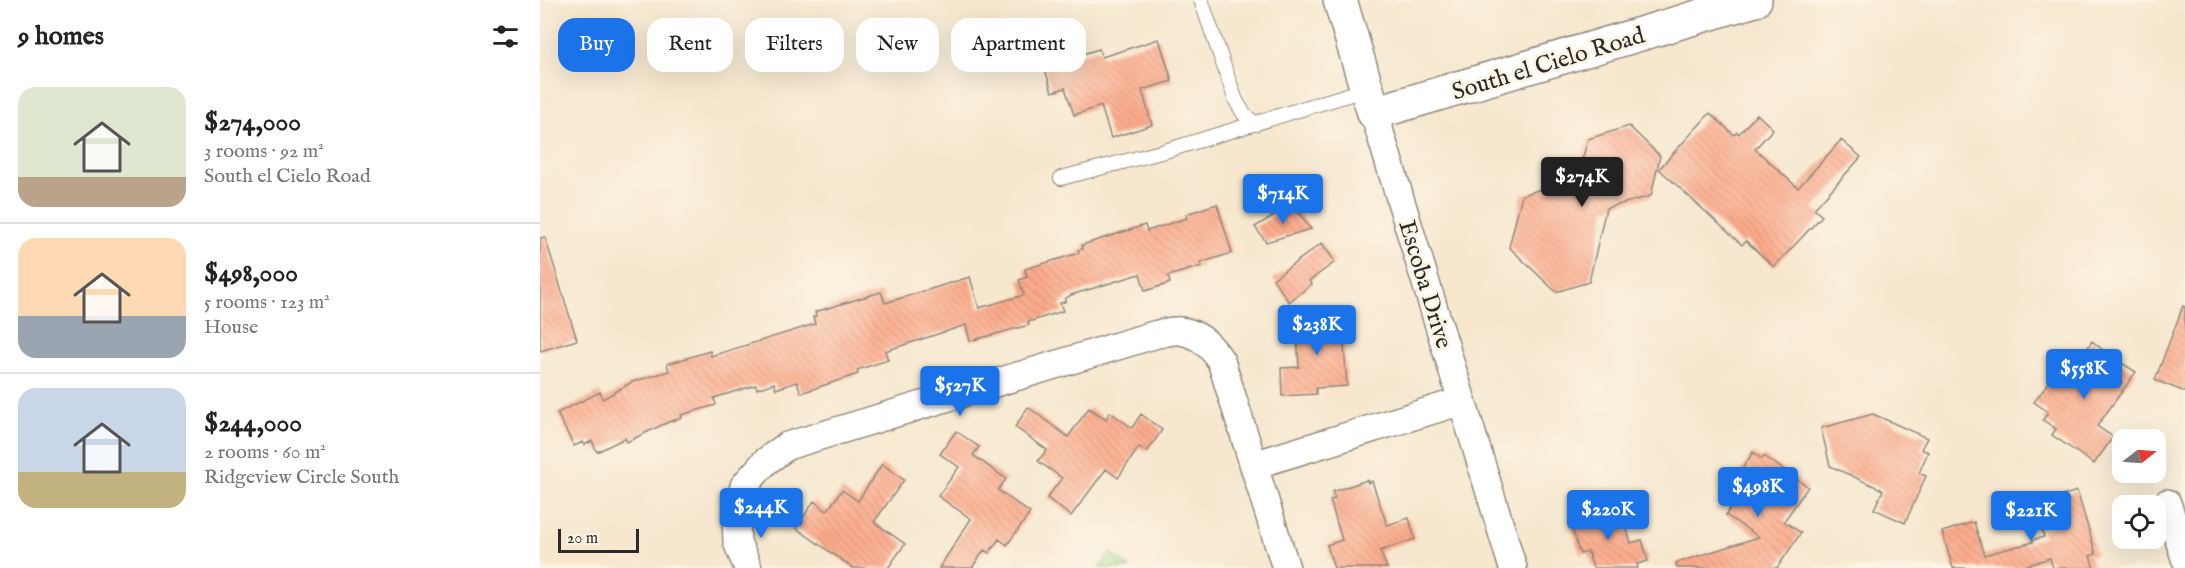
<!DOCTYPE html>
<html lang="en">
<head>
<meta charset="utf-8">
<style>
	body { margin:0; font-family:"IM FELL English",serif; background:#f2f2f2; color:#222; height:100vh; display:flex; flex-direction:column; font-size:22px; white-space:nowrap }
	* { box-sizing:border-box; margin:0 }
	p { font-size:20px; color:#767676 }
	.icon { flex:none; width:33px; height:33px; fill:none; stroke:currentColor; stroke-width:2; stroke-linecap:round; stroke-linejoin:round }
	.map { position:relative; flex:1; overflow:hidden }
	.drawer { display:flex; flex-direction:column; background:#fff; width:540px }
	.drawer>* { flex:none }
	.hud { position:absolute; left:18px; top:18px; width:570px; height:54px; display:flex; gap:12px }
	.needle { width:39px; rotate:73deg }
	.controls { position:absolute; left:1572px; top:429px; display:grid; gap:12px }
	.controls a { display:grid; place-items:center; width:54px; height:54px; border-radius:12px; background:#fff; box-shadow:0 6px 24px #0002; font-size:30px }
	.scale { position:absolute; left:18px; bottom:15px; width:81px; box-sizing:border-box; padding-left:6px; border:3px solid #2b2b2b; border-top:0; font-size:16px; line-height:21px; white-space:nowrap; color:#2b2b2b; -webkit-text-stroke:4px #fcf5e5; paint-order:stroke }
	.price { position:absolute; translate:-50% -51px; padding:0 14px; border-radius:6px; background:#1a73e8; color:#fff; font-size:20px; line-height:39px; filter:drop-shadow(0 2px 3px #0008) }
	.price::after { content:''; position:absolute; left:50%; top:36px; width:18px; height:14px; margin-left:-9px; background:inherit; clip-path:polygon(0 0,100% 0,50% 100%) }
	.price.active { background:#222; color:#fff }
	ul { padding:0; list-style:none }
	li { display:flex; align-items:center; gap:18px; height:150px; padding:0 18px }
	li+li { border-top:2px solid #e0e0e0 }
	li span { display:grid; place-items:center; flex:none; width:168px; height:120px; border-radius:18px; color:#555 }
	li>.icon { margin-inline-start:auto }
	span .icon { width:72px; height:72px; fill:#fffc; stroke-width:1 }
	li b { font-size:26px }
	h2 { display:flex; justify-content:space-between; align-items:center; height:72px; padding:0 18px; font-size:26px }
	.tag { padding:0 21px; border-radius:18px; background:#fff; box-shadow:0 6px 24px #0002; font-size:21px; line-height:54px }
	.tag.active { background:#1a73e8; color:#fff }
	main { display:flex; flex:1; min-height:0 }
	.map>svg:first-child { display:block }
</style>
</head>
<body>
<main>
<section class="drawer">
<h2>9 homes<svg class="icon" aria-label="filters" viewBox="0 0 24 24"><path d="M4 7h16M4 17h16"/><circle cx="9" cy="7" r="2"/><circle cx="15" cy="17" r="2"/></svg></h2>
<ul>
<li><span style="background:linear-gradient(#dfe7d0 75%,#b9a48a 0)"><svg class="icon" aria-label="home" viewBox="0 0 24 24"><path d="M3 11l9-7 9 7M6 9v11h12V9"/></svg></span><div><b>$274,000</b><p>3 rooms · 92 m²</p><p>South el Cielo Road</p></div></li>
<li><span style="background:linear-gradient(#ffd9b3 65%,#9aa5b1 0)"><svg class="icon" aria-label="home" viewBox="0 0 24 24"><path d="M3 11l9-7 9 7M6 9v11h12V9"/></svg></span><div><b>$498,000</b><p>5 rooms · 123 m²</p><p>House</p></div></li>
<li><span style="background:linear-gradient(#c9d6e8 70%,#c2b280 0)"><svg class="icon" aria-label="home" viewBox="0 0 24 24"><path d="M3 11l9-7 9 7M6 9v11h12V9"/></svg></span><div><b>$244,000</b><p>2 rooms · 60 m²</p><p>Ridgeview Circle South</p></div></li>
</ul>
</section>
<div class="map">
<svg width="1645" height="568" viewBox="0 0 1645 568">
	<defs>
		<pattern id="building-back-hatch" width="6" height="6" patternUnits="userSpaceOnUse" patternTransform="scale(1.5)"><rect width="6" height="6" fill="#fcab8b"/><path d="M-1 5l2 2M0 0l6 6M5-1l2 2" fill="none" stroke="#d89378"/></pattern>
	</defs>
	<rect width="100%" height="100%" fill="#fcf5e5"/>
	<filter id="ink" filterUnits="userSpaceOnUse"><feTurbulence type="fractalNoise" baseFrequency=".0167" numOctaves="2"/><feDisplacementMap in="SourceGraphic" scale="12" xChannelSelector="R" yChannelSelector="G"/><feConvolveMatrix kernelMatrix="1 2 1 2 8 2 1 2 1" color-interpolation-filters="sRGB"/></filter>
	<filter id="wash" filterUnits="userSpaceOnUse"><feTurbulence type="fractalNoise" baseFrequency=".008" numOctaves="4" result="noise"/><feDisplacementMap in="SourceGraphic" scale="24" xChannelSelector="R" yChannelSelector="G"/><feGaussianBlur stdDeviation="1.35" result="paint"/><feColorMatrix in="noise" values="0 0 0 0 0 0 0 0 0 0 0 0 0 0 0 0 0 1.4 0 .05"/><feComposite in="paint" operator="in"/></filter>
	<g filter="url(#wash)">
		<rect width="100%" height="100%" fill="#f6e7ce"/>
		<path fill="#9dde94" stroke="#648460" stroke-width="1.5" d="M 572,553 L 589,568 L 559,568 Z"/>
		<g id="blocks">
			<path fill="url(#building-back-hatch)" d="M 619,39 L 632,81 L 602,90 L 612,125 L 571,138 L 561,106 L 534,115 L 525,88 L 512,92 L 504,66 L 559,49 L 562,57 Z
				M 1170,113 L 1194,135 L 1197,132 L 1199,134 L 1217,114 L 1233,129 L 1215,149 L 1258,188 L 1301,140 L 1321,157 L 1274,209 L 1282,216 L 1234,267 L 1206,241 L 1202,245 L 1119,169 Z
				M 1089,126 L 1120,156 L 1111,196 L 1066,208 L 1049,282 L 1016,292 L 969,247 L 982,195 L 1037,178 L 1048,139 Z
				M 677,204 L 692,253 L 660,263 L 662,266 L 628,276 L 630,283 L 605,291 L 600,274 L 531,295 L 525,299 L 525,302 L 520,303 L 523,311 L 488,322 L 489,325 L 430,341 L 426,325 L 345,351 L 348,360 L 317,370 L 318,374 L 261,393 L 257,382 L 236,389 L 234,383 L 217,389 L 216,385 L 174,398 L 176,405 L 141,415 L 142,418 L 128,422 L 87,442 L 85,438 L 57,452 L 52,441 L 44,445 L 43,442 L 34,446 L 17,413 L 60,392 L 63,399 L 92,382 L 129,371 L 127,364 L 170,351 L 171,356 L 275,324 L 273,317 L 276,316 L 275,312 L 341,292 L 345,303 L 430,277 L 439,308 L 484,295 L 479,280 L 487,277 L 485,269 L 539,253 L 538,250 L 543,249 L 542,245 L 605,225 L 607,231 L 647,218 L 646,214 Z
				M 751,205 L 755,207 L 771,229 L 726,242 L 715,227 Z
				M 5,237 L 37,340 L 0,351 L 0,238 Z
				M 782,243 L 795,262 L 769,281 L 772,284 L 749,302 L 733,279 Z
				M 1643,306 L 1645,307 L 1645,392 L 1615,380 Z
				M 785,313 L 786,316 L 800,314 L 800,318 L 802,318 L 807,386 L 776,388 L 776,394 L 742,396 L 741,368 L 759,367 L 756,317 Z
				M 1552,341 L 1570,356 L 1596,372 L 1557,426 L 1573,437 L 1554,464 L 1512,435 L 1516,429 L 1503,420 L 1508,412 L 1494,402 L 1525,361 L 1534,368 Z
				M 488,407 L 528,437 L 549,408 L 566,419 L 570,412 L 592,428 L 601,414 L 622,430 L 607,452 L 599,447 L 578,478 L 566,469 L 531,516 L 507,498 L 522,478 L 498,461 L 507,450 L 475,427 Z
				M 1333,414 L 1387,438 L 1381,449 L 1388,452 L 1379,473 L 1386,476 L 1365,523 L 1334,509 L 1343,490 L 1290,466 L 1281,428 Z
				M 416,431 L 439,447 L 433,455 L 466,479 L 458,490 L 490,513 L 467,545 L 459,539 L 449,553 L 444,550 L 432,568 L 399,568 L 431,519 L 398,496 L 419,467 L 400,454 Z
				M 1213,452 L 1222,459 L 1224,456 L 1268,487 L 1244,521 L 1261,533 L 1237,568 L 1137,568 L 1136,563 L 1219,537 L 1186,515 L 1191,507 L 1182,500 Z
				M 342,464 L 364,480 L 334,522 L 365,544 L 348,568 L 313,568 L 256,528 L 274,501 L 287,511 L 302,490 L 318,501 Z
				M 827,480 L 828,483 L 832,481 L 847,525 L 869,518 L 875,539 L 840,551 L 847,568 L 794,568 L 787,545 L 802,540 L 790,500 L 795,499 L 792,492 Z
				M 1537,491 L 1556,554 L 1550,556 L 1554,568 L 1513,568 L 1510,558 L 1478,568 L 1413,568 L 1402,532 L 1434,522 L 1444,555 L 1493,542 L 1492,540 L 1504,537 L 1502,530 L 1512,527 L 1504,502 Z
				M 1080,507 L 1091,543 L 1102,540 L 1108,561 L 1097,564 L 1098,568 L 1053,568 L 1048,552 L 1040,554 L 1030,522 Z"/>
		</g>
	</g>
	<g filter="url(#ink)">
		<use href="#blocks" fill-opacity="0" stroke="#90897c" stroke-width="1.5"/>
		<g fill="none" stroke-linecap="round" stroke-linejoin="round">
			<defs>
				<path id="service" d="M 661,0 L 696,101 L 704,114 L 715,124
					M 521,178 L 625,151 L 827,89"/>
				<path id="minor" d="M 834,113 L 973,568
					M 714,465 L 922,401
					M 1627,503 L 1645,558
					M 208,568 L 197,542 L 196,518 L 204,486 L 225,462 L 247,446 L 617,334 C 624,333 633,330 640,331 C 659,333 672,347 681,361 L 746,568"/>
				<path id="tertiary" d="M 800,0 L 834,113 L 1215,0"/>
			</defs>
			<use href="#service" stroke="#90897c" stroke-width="16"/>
			<use href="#minor" stroke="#90897c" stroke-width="30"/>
			<use href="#tertiary" stroke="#90897c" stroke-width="36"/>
			<use href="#service" stroke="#fff" stroke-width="14"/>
			<use href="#minor" stroke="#fff" stroke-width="27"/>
			<use href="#tertiary" stroke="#fff" stroke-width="33"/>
		</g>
	</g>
	<g text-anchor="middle" stroke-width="6" stroke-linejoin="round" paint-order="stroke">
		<g font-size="24" fill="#2b2b2b" stroke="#fcf5e5">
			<text transform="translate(1008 63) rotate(-17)" y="8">South el Cielo Road</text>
			<text transform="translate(886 284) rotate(73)" y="8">Escoba Drive</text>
		</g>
	</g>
</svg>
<div class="controls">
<a><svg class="needle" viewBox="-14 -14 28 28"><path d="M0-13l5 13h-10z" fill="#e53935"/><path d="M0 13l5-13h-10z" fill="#767676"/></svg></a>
<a><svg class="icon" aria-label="locate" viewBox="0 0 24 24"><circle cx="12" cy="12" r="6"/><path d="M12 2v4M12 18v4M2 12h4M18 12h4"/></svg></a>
</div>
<div class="scale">20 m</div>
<b class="price active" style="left:1042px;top:208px">$274K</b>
<b class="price" style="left:743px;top:225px">$714K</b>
<b class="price" style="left:777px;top:356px">$238K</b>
<b class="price" style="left:1544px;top:400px">$558K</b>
<b class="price" style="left:420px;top:417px">$527K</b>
<b class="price" style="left:1218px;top:518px">$498K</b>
<b class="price" style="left:221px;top:539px">$244K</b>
<b class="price" style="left:1068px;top:541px">$220K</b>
<b class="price" style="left:1491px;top:542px">$221K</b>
<div class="hud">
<a class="tag active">Buy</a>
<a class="tag">Rent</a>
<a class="tag">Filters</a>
<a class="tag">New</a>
<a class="tag">Apartment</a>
</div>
</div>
</main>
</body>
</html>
